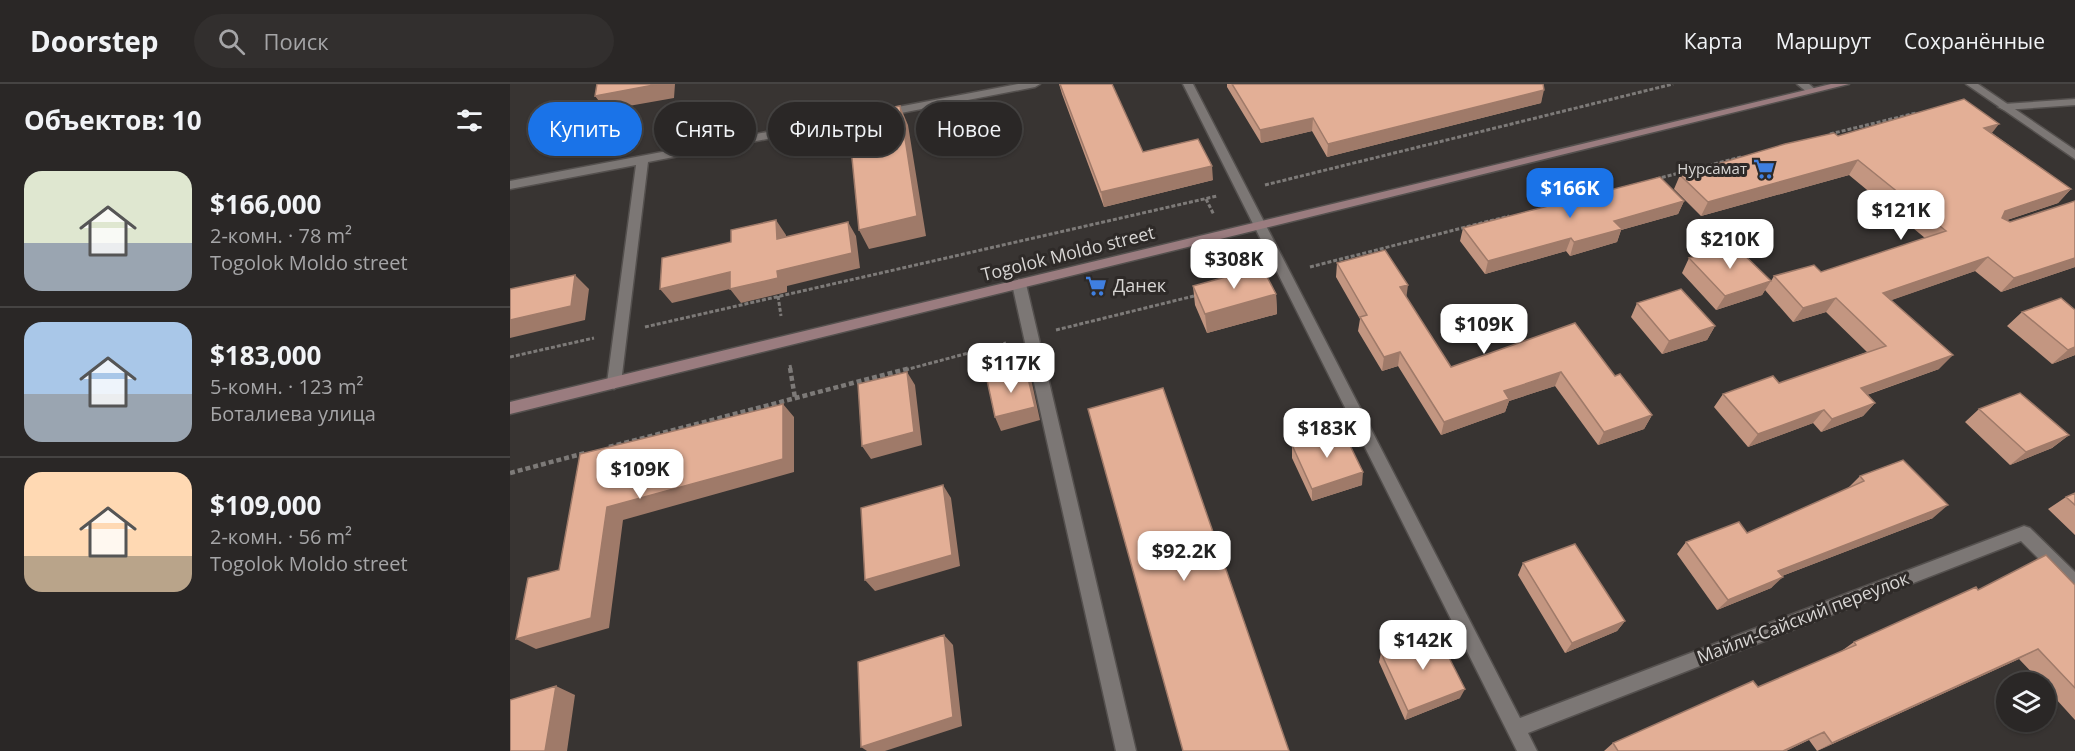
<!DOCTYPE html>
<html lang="ru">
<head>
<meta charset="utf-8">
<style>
	body { margin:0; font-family:"Open Sans",sans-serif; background:#322f2e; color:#f1f3f6; height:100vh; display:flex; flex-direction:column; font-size:22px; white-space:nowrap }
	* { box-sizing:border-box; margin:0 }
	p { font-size:20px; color:#a5a5a7 }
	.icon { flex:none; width:33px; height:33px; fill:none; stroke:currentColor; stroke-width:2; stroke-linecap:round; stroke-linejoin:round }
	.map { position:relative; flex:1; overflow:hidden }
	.sheet { display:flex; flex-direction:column; background:#2a2726; width:510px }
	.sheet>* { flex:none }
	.banner { position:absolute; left:18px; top:18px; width:570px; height:54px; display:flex; gap:12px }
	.fabs { position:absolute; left:1486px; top:588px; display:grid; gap:12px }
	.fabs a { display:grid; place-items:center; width:60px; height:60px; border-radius:50%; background:#2a2726; box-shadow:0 2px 4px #0004,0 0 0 2px #464443; font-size:30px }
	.price { position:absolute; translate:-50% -51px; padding:0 14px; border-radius:12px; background:#fff; color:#222; font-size:20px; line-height:39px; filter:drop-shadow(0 2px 3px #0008) }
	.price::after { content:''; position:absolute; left:50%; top:36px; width:18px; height:14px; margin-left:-9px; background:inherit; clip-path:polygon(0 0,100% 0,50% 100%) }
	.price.active { background:#1a73e8; color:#fff }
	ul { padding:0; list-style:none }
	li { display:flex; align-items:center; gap:18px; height:150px; padding:0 24px }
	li+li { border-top:2px solid #464443 }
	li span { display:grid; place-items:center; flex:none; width:168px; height:120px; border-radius:18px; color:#555 }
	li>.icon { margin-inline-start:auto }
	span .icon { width:72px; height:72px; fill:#fffc; stroke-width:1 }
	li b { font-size:26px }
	h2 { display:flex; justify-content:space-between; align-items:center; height:72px; padding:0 24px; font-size:26px }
	.pill { padding:0 21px; border-radius:27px; background:#2a2726; box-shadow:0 2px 4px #0004,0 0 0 2px #464443; font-size:21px; line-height:54px }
	.pill.active { background:#1a73e8; color:#fff }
	header { display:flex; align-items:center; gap:36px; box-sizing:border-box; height:84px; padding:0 30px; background:#2a2726; border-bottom:2px solid #464443 }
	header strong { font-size:28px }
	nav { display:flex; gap:33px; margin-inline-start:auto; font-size:21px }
	.search { width:420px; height:54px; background:#322f2e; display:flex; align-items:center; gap:15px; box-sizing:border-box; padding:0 21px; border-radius:33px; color:#a5a5a7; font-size:22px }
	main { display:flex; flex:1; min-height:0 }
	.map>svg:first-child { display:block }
</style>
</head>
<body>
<header>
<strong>Doorstep</strong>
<div class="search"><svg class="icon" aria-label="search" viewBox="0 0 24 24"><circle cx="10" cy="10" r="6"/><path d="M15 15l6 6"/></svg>Поиск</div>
<nav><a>Карта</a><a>Маршрут</a><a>Сохранённые</a></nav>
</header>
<main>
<section class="sheet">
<h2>Объектов: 10<svg class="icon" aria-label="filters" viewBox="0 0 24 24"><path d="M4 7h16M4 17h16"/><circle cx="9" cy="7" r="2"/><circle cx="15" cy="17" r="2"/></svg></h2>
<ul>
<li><span style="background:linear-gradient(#dfe7d0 60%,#9aa5b1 0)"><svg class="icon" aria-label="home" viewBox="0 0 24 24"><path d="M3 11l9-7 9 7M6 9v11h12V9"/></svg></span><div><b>$166,000</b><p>2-комн. · 78 m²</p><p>Togolok Moldo street</p></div></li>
<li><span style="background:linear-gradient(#a9c7e8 60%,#9aa5b1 0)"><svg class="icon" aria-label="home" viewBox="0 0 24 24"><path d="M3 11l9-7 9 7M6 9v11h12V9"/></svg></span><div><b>$183,000</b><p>5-комн. · 123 m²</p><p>Боталиева улица</p></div></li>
<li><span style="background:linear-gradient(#ffd9b3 70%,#b9a48a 0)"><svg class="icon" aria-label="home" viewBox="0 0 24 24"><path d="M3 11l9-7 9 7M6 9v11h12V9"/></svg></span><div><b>$109,000</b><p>2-комн. · 56 m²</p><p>Togolok Moldo street</p></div></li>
</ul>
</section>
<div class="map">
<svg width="1565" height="667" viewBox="0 0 1565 667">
	<rect width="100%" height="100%" fill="#383432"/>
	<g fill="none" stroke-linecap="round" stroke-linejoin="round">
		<defs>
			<path id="service" d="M 1565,15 L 1565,21 L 1494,26 L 1488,23 L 1494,20 Z"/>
			<path id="minor" d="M 508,0 L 530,0 L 525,3 L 138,78 L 111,299 L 104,305 L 97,299 L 126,81 L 0,105 L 0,97 Z
				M 673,0 L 683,0 L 1010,634 L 1514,442 L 1520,444 L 1565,488 L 1565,507 L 1559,505 L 1511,457 L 1018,649 L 1027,667 L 1007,667 Z
				M 1287,0 L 1299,0 L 1307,7 L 1298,9 Z
				M 509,195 L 516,200 L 626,667 L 606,667 L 502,200 Z"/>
			<path id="tertiary" d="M 1456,0 L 1468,0 L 1565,66 L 1565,75 Z"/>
			<path id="secondary" d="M 1321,0 L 1339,0 L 0,330 L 0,318 Z"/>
		</defs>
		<use href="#service" stroke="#54504e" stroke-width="3"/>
		<use href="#minor" stroke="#54504e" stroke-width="3"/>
		<use href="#tertiary" stroke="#54504e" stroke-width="3"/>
		<use href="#secondary" stroke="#54504e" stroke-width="3"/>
		<path stroke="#7d7a78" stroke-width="3" stroke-dasharray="4 2" stroke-linecap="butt" d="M 1320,50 L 1406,29
			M 1146,95 L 1231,73
			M 755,101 L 1163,0
			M 696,115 L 704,131
			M 722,170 L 734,193
			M 800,183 L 999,132
			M 268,212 L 271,232
			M 135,243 L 707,112
			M 546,246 L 688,211
			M 0,273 L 84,254
			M 280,281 L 281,286
			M 395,286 L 496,259"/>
		<path stroke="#7d7a78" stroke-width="4.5" stroke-dasharray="5 3" stroke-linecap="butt" d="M 280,284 L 285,314
			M 99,363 L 400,284
			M 0,389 L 75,369"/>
		<use href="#service" fill="#7c7775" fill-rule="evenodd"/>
		<use href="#minor" fill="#7c7775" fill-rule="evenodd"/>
		<use href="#tertiary" fill="#7c7775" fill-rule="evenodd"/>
		<use href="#secondary" fill="#9a7c7f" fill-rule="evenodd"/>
	</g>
	<path fill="#c39681" d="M 549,0 L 602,0 L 633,68 L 703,96 L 594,123 L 552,10 Z
		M 717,0 L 1033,0 L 1031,19 L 817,73 L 802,47 L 751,59 L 717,3 Z
		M 1482,49 L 1561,105 L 1548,119 L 1497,136 L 1500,138 L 1565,117 L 1565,183 L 1491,208 L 1465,187 L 1381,216 L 1429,285 L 1357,311 L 1365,319 L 1353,332 L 1311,348 L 1303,339 L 1238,363 L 1204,323 L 1213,310 L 1269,299 L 1357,268 L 1316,228 L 1283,238 L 1255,206 L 1252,211 L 1206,226 L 1172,189 L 1179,174 L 1261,197 L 1264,192 L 1311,188 L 1415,154 L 1339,91 L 1191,132 L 1164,105 L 1170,91 L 1328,52 Z
		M 1174,117 L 1168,130 L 1111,146 L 1107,158 L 1060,172 L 1056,167 L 975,190 L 950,157 L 953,144 Z
		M 827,179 L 896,213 L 941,283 L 1105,292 L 1142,331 L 1134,345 L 1088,361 L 1045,302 L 999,317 L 995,328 L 931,351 L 888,282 L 872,287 L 848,247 L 850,235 L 826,193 Z
		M 683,202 L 766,210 L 767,230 L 697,249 L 685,221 Z
		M 1127,219 L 1205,242 L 1197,256 L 1152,270 L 1121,233 Z
		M 1565,226 L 1565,271 L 1542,280 L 1497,242 L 1512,228 Z
		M 1469,325 L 1559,351 L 1542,364 L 1500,381 L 1455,338 Z
		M 782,361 L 852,401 L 802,417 L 782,374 Z
		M 1350,392 L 1423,434 L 1272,492 L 1261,504 L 1207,526 L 1167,470 L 1176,458 L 1237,449 L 1338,404 Z
		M 1565,409 L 1565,451 L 1538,425 L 1556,413 Z
		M 1013,479 L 1115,537 L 1107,547 L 1055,569 L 1008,491 Z
		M 1565,501 L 1565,636 L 1536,604 L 1536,598 L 1531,598 L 1509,575 L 1307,667 L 1299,656 L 1276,667 L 1094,667 L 1103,659 L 1248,603 L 1330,568 L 1344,558 L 1468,506 Z
		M 871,569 L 950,614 L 895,636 L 869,578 Z"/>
	<path fill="#9f7a69" d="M 149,0 L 165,0 L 164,14 L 96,26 L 85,12 Z
		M 1034,6 L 1031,19 L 817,73 L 818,60 Z
		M 390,22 L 398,41 L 416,152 L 359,165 L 349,146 Z
		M 803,34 L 802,47 L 751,59 L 750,46 Z
		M 1489,40 L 1478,54 L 1474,44 Z
		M 1348,76 L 1339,91 L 1191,132 L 1198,118 Z
		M 702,82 L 703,96 L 594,123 L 591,108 Z
		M 1561,105 L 1548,119 L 1482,141 L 1495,127 Z
		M 1174,117 L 1168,130 L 1111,146 L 1107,158 L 1060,172 L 1064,158 L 1104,137 Z
		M 266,136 L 276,151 L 276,169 L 267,155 Z
		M 338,138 L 346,152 L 350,184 L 277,202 L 277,208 L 231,219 L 220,205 L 162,219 L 150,205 L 220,188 L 267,187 Z
		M 1061,154 L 1056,167 L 975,190 L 978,177 Z
		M 1478,173 L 1465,187 L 1362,223 L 1373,209 Z
		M 1565,174 L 1565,183 L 1491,208 L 1504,194 Z
		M 65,191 L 79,205 L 75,236 L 0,254 L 0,236 Z
		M 1261,197 L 1252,211 L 1206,226 L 1215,212 Z
		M 898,201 L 896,216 L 890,203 Z
		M 766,210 L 767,230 L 697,249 L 695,230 Z
		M 1326,214 L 1316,228 L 1283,238 L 1293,224 Z
		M 1205,242 L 1197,256 L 1152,270 L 1159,257 Z
		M 1565,263 L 1565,271 L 1542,280 L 1558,266 Z
		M 890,268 L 888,282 L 872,287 L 874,273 Z
		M 1443,271 L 1429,285 L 1339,317 L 1351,304 Z
		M 516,286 L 522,299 L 530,336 L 491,347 L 485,333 Z
		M 397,288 L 405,301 L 412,361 L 361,375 L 352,362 Z
		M 1051,288 L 1045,302 L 999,317 L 995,328 L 931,351 L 934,338 L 994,307 Z
		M 1365,319 L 1353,332 L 1311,348 L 1322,335 Z
		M 273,320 L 284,333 L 284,388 L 113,436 L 99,544 L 26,565 L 6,555 L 97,423 Z
		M 1314,326 L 1303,339 L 1238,363 L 1248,350 Z
		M 1142,331 L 1134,345 L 1088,361 L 1094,348 Z
		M 1559,351 L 1542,364 L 1500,381 L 1516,368 Z
		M 853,388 L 852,401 L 802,417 L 802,405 Z
		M 433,401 L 441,414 L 450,482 L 365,507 L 355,496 Z
		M 1438,421 L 1423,434 L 1256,498 L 1268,487 Z
		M 1273,493 L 1261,504 L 1207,526 L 1218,516 Z
		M 1115,537 L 1107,547 L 1055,569 L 1062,559 Z
		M 434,551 L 443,561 L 452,642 L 375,667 L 357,667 L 351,663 Z
		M 1528,565 L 1509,575 L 1307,667 L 1322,659 Z
		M 46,602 L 65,611 L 57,667 L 35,667 Z
		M 955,605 L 950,614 L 895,636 L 898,627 Z
		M 1314,648 L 1276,667 L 1273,667 Z"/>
	<path fill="#e3af96" stroke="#9f7a69" stroke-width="1.5" d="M 87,0 L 149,0 L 85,12 Z
		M 550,0 L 602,0 L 633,68 L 688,55 L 702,82 L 591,108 Z
		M 722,0 L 1033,0 L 1034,6 L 818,60 L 803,34 L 750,46 Z
		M 1454,15 L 1489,40 L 1474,44 L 1561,105 L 1495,127 L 1492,134 L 1500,138 L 1565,117 L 1565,174 L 1504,194 L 1478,173 L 1373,209 L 1443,271 L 1351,304 L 1365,319 L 1322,335 L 1314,326 L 1248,350 L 1213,310 L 1263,292 L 1269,299 L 1376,262 L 1326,214 L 1293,224 L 1264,192 L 1304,181 L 1311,188 L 1436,147 L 1348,76 L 1198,118 L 1170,91 L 1275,60 L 1324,49 L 1328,52 Z
		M 390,22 L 407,132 L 349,146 L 338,33 Z
		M 1150,93 L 1174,117 L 1104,137 L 1112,145 L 1064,158 L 1061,154 L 978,177 L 953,144 Z
		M 266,136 L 267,155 L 338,138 L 342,169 L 267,187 L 268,194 L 220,205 L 220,188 L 150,205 L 152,174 L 221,158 L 221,146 Z
		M 1224,161 L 1261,197 L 1215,212 L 1179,174 Z
		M 875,166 L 898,201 L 890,203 L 941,283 L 1065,239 L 1105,292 L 1110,290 L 1142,331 L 1094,348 L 1051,288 L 994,307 L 999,315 L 934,338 L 890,268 L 874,273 L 850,233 L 857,231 L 827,179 Z
		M 752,183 L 766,210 L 695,230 L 683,202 Z
		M 65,191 L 61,222 L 0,236 L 0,205 Z
		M 1171,205 L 1205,242 L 1159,257 L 1127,219 Z
		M 1551,214 L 1565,226 L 1565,263 L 1558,266 L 1512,228 Z
		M 516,286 L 525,323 L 485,333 L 477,296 Z
		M 397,288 L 404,348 L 352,362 L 348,300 Z
		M 653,304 L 779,667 L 673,667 L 578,325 Z
		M 1510,309 L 1559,351 L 1516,368 L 1469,325 Z
		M 273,320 L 273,375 L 97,423 L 81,534 L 6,555 L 18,494 L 49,486 L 70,370 Z
		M 832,345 L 853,388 L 802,405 L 782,361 Z
		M 1393,376 L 1438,421 L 1268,487 L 1273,493 L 1218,516 L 1176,458 L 1229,438 L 1237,449 L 1354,397 L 1350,392 Z
		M 433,401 L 442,471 L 355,496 L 351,424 Z
		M 1565,409 L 1565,421 L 1556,413 Z
		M 1065,460 L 1115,537 L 1062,559 L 1013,479 Z
		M 1536,471 L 1565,501 L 1565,604 L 1528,565 L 1322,659 L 1314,648 L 1273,667 L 1108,667 L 1103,659 L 1243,597 L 1248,603 L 1346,561 L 1344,558 L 1466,503 L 1468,506 Z
		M 926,548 L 955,605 L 898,627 L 871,569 Z
		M 434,551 L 443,633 L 351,663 L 348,578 Z
		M 46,602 L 35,667 L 0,667 L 0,616 Z"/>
	<defs>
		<symbol id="supermarket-bare" viewBox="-9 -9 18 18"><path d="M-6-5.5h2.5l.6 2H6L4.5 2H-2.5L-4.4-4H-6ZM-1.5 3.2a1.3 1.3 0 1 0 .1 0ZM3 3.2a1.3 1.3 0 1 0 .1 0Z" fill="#3f7fe0" stroke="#2e2a28" stroke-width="2.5" paint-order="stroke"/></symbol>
	</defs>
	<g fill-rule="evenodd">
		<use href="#supermarket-bare" x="1239" y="70" width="30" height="30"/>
		<use href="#supermarket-bare" x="571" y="187" width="30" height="30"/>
	</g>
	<g text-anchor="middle" stroke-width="6" stroke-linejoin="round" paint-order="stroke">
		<g font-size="15" fill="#d8d6d4" stroke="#2e2a28" text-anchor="end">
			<text x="1237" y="90">Нурсамат</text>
		</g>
		<g font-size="18" fill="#d8d6d4" stroke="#2e2a28">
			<text transform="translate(558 170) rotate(-14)" y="6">Togolok Moldo street</text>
			<text transform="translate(1293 534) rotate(-21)" y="6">Майли-Сайский переулок</text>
		</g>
		<g font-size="18" fill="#d8d6d4" stroke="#2e2a28" text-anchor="start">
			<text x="603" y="208">Данек</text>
		</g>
	</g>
</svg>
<div class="fabs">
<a><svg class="icon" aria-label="layers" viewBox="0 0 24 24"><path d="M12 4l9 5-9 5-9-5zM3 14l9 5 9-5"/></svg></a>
</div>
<b class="price active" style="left:1060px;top:135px">$166K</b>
<b class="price" style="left:1391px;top:157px">$121K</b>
<b class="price" style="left:1220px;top:186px">$210K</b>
<b class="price" style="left:724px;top:206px">$308K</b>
<b class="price" style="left:974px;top:271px">$109K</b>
<b class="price" style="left:501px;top:310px">$117K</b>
<b class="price" style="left:817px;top:375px">$183K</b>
<b class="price" style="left:130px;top:416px">$109K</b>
<b class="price" style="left:674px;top:498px">$92.2K</b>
<b class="price" style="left:913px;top:587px">$142K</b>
<div class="banner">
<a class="pill active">Купить</a>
<a class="pill">Снять</a>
<a class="pill">Фильтры</a>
<a class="pill">Новое</a>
</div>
</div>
</main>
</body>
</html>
